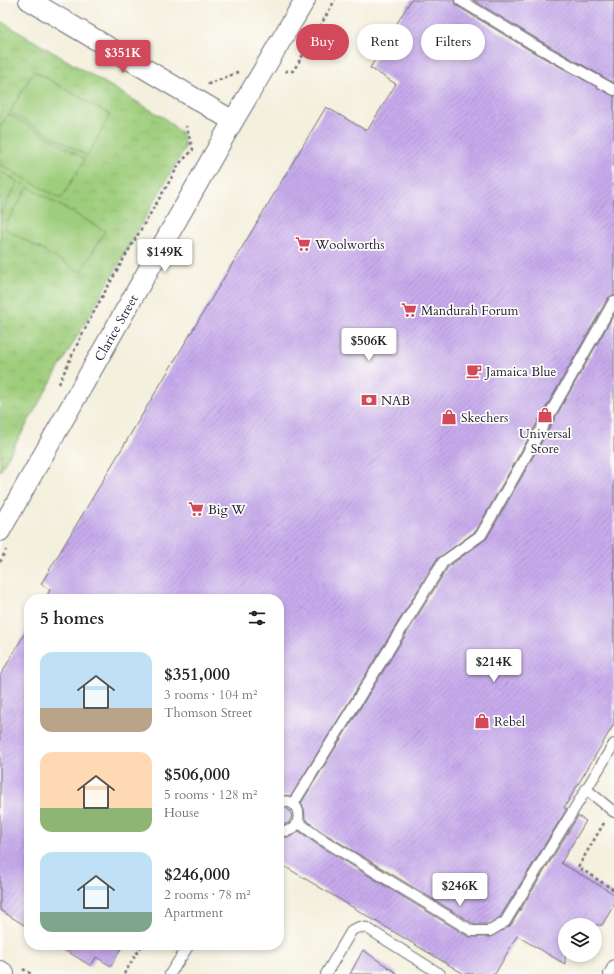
<!DOCTYPE html>
<html lang="en">
<head>
<meta charset="utf-8">
<style>
	body { margin:0; font-family:Cardo,serif; background:#f2f2f2; color:#222; height:100vh; display:flex; flex-direction:column; font-size:15px; white-space:nowrap }
	* { box-sizing:border-box; margin:0 }
	p { font-size:13px; color:#767676 }
	.icon { flex:none; width:22px; height:22px; fill:none; stroke:currentColor; stroke-width:2; stroke-linecap:round; stroke-linejoin:round }
	.map { position:relative; flex:1; overflow:hidden }
	.panel { position:absolute; left:24px; top:594px; width:260px; height:356px; display:flex; flex-direction:column; background:#fff; border-radius:16px; box-shadow:0 2px 6px #0003 }
	.panel>* { flex:none }
	.banner { position:absolute; left:296px; top:24px; width:258px; height:36px; display:flex; gap:8px }
	.tools { position:absolute; left:558px; top:918px; display:grid; gap:8px }
	.tools a { display:grid; place-items:center; width:44px; height:44px; border-radius:50%; background:#fff; box-shadow:0 2px 6px #0003; font-size:20px }
	.price { position:absolute; translate:-50% -34px; padding:0 9px; border-radius:4px; background:#fff; color:#222; font-size:13px; line-height:26px; filter:drop-shadow(0 1px 2px #0008) }
	.price::after { content:''; position:absolute; left:50%; top:24px; width:12px; height:9px; margin-left:-6px; background:inherit; clip-path:polygon(0 0,100% 0,50% 100%) }
	.price.on { background:#d1495b; color:#fff }
	ul { padding:0; list-style:none }
	li { display:flex; align-items:center; gap:12px; height:100px; padding:0 16px }
	li span { display:grid; place-items:center; flex:none; width:112px; height:80px; border-radius:12px; color:#555 }
	li>.icon { margin-inline-start:auto }
	span .icon { width:48px; height:48px; fill:#fffc; stroke-width:1 }
	li b { font-size:17px }
	h2 { display:flex; justify-content:space-between; align-items:center; height:48px; padding:0 16px; font-size:17px }
	.chip { padding:0 14px; border-radius:18px; background:#fff; box-shadow:0 2px 6px #0003; font-size:14px; line-height:36px }
	.chip.on { background:#d1495b; color:#fff }
	.map>svg:first-child { display:block }
</style>
</head>
<body>
<div class="map">
<svg width="614" height="974" viewBox="0 0 614 974">
	<defs>
		<pattern id="park-crowns" width="20" height="18" patternUnits="userSpaceOnUse"><rect width="20" height="18" fill="#9ecd7b"/><path d="M2 6a3 3 0 1 1 6 0M12 15a3 3 0 1 1 6 0" fill="none" stroke="#88b06b"/></pattern>
		<pattern id="building-hatch" width="6" height="6" patternUnits="userSpaceOnUse"><rect width="6" height="6" fill="#c8abed"/><path d="M-1 1l2-2M0 6l6-6M5 7l2-2" fill="none" stroke="#a28bc1"/></pattern>
	</defs>
	<rect width="100%" height="100%" fill="#fdfcf7"/>
	<filter id="ink" filterUnits="userSpaceOnUse"><feTurbulence type="fractalNoise" baseFrequency=".025" numOctaves="2"/><feDisplacementMap in="SourceGraphic" scale="8" xChannelSelector="R" yChannelSelector="G"/><feConvolveMatrix kernelMatrix="1 2 1 2 8 2 1 2 1" color-interpolation-filters="sRGB"/></filter>
	<filter id="wash" filterUnits="userSpaceOnUse"><feTurbulence type="fractalNoise" baseFrequency=".012" numOctaves="4" result="noise"/><feDisplacementMap in="SourceGraphic" scale="16" xChannelSelector="R" yChannelSelector="G"/><feGaussianBlur stdDeviation="0.9" result="paint"/><feColorMatrix in="noise" values="0 0 0 0 0 0 0 0 0 0 0 0 0 0 0 0 0 1.4 0 .05"/><feComposite in="paint" operator="in"/></filter>
	<g filter="url(#wash)">
		<rect width="100%" height="100%" fill="#f4f0de"/>
		<path fill="url(#park-crowns)" stroke="#60785b" d="M 0,21 L 166,119 L 182,134 L 185,148 L 0,471 Z"/>
		<path fill="#9ecd7b" stroke="#60785b" d="M 34,71 L 110,115 L 87,156 L 10,112 Z
			M 8,114 L 85,159 L 61,199 L 0,164 L 0,128 Z
			M 0,171 L 18,182 L 0,214 Z
			M 28,187 L 105,231 L 81,272 L 4,228 Z"/>
		<g id="blocks">
			<path fill="url(#building-hatch)" d="M 411,0 L 454,0 L 457,6 L 531,51 L 614,96 L 614,295 L 608,298 L 476,531 L 437,559 L 291,796 L 279,795 L 279,599 L 45,599 L 50,590 L 41,584 L 326,107 L 367,131 L 396,84 L 370,68 Z
				M 473,0 L 614,0 L 614,83 L 537,39 Z
				M 614,314 L 614,724 L 564,808 L 567,809 L 500,917 L 488,924 L 474,924 L 322,832 L 305,819 L 304,809 L 301,803 L 448,567 L 487,538 Z
				M 29,626 L 29,928 L 0,910 L 0,676 Z
				M 279,808 L 286,808 L 289,810 L 292,816 L 289,823 L 286,824 L 279,824 Z
				M 578,816 L 586,821 L 561,863 L 614,894 L 614,905 L 602,925 L 565,925 L 565,964 L 517,936 L 495,974 L 464,974 L 279,863 L 279,837 L 290,837 L 299,831 L 315,843 L 469,937 L 490,937 L 511,925 Z
				M 57,945 L 123,945 L 111,966 L 96,957 L 91,966 Z
				M 363,950 L 398,974 L 350,974 Z"/>
		</g>
	</g>
	<g filter="url(#ink)">
		<use href="#blocks" fill-opacity="0" stroke="#6c6a74" stroke-width="1"/>
		<g fill="none" stroke-linecap="round" stroke-linejoin="round">
			<defs>
				<path id="lane" d="M 460,0 L 534,45 L 614,90
					M 586,789 L 614,812
					M 279,802 C 306,795 304,838 279,830
					M 293,804 L 443,562 L 481,535 L 614,301
					M 298,822 L 318,837 L 472,931 L 490,931 L 505,922 L 614,744
					M 170,974 L 189,945
					M 326,974 L 352,930 L 359,927 L 367,928 L 440,974
					M 609,974 L 614,965"/>
				<g id="street">
					<path d="M 29,0 L 233,121"/>
					<path id="s1" d="M 0,531 L 233,121 L 305,0"/>
				</g>
				<path id="secondary" d="M 0,972 L 3,974"/>
			</defs>
			<use href="#lane" stroke="#6c6a74" stroke-width="12"/>
			<use href="#street" stroke="#6c6a74" stroke-width="22"/>
			<use href="#secondary" stroke="#6c6a74" stroke-width="24"/>
			<path stroke="#6c6a74" stroke-width="2.5" stroke-dasharray="3 3" stroke-linecap="butt" d="M 285,71 L 293,71 L 310,44 L 335,0
				M 208,83 L 209,84 L 236,73 L 239,70
				M 59,384 C 92,307 138,236 180,163 L 193,150 L 186,126
				M 0,562 L 6,550
				M 604,823 L 578,867 L 614,890
				M 23,969 L 31,974
				M 124,974 L 142,945"/>
			<use href="#lane" stroke="#fff" stroke-width="10"/>
			<use href="#street" stroke="#fff" stroke-width="20"/>
			<use href="#secondary" stroke="#fff" stroke-width="22"/>
		</g>
	</g>
	<defs>
		<symbol id="supermarket-bare" viewBox="-9 -9 18 18"><path d="M-6-5.5h2.5l.6 2H6L4.5 2H-2.5L-4.4-4H-6ZM-1.5 3.2a1.3 1.3 0 1 0 .1 0ZM3 3.2a1.3 1.3 0 1 0 .1 0Z" fill="#d1495b" stroke="#fdfcf7" stroke-width="2.5" paint-order="stroke"/></symbol>
		<symbol id="cafe-bare" viewBox="-9 -9 18 18"><path d="M-5.5-4.5H6V0H3Q3 3.5 0 3.5H-2.5Q-5.5 3.5-5.5 0ZM3-3.2v2h1.7v-2ZM-6 4.5H4V6H-6Z" fill="#d1495b" stroke="#fdfcf7" stroke-width="2.5" paint-order="stroke"/></symbol>
		<symbol id="bank-bare" viewBox="-9 -9 18 18"><path d="M-6-4H6V4H-6ZM0-2.3a2.3 2.3 0 1 0 0 4.6a2.3 2.3 0 1 0 0-4.6Z" fill="#d1495b" stroke="#fdfcf7" stroke-width="2.5" paint-order="stroke"/></symbol>
		<symbol id="shop-bare" viewBox="-9 -9 18 18"><path d="M-5-2.5h2.3a2.7 3.5 0 0 1 5.4 0H5L5.5 6h-11ZM-1.5-2.5h3a1.5 2.3 0 0 0-3 0Z" fill="#d1495b" stroke="#fdfcf7" stroke-width="2.5" paint-order="stroke"/></symbol>
	</defs>
	<g fill-rule="evenodd">
		<use href="#supermarket-bare" x="292" y="233" width="22" height="22"/>
		<use href="#supermarket-bare" x="398" y="299" width="22" height="22"/>
		<use href="#cafe-bare" x="463" y="360" width="22" height="22"/>
		<use href="#bank-bare" x="358" y="389" width="22" height="22"/>
		<use href="#shop-bare" x="534" y="404" width="22" height="22"/>
		<use href="#shop-bare" x="438" y="406" width="22" height="22"/>
		<use href="#supermarket-bare" x="185" y="498" width="22" height="22"/>
		<use href="#shop-bare" x="471" y="710" width="22" height="22"/>
	</g>
	<g text-anchor="middle" stroke-width="3.5" stroke-linejoin="round" paint-order="stroke">
		<g font-size="13" fill="#22223b" stroke="#fdfcf7" text-anchor="start">
			<text x="315" y="249">Woolworths</text>
			<text x="421" y="315">Mandurah Forum</text>
			<text x="486" y="376">Jamaica Blue</text>
			<text x="381" y="405">NAB</text>
			<text x="461" y="422">Skechers</text>
			<text x="545" y="438" text-anchor="middle">Universal<tspan x="545" dy="15">Store</tspan></text>
			<text x="208" y="514">Big W</text>
			<text x="494" y="726">Rebel</text>
		</g>
		<g font-size="13" fill="#22223b" stroke="#fdfcf7">
			<text dy="5" stroke="none"><textPath href="#s1" startOffset="234">Clarice Street</textPath></text>
		</g>
	</g>
</svg>
<div class="tools">
<a><svg class="icon" aria-label="layers" viewBox="0 0 24 24"><path d="M12 4l9 5-9 5-9-5zM3 14l9 5 9-5"/></svg></a>
</div>
<b class="price on" style="left:123px;top:74px">$351K</b>
<b class="price" style="left:165px;top:273px">$149K</b>
<b class="price" style="left:369px;top:362px">$506K</b>
<b class="price" style="left:494px;top:683px">$214K</b>
<b class="price" style="left:460px;top:907px">$246K</b>
<div class="banner">
<a class="chip on">Buy</a>
<a class="chip">Rent</a>
<a class="chip">Filters</a>
</div>
<section class="panel">
<h2>5 homes<svg class="icon" aria-label="filters" viewBox="0 0 24 24"><path d="M4 7h16M4 17h16"/><circle cx="9" cy="7" r="2"/><circle cx="15" cy="17" r="2"/></svg></h2>
<ul>
<li><span style="background:linear-gradient(#bfe0f5 70%,#b9a48a 0)"><svg class="icon" aria-label="home" viewBox="0 0 24 24"><path d="M3 11l9-7 9 7M6 9v11h12V9"/></svg></span><div><b>$351,000</b><p>3 rooms · 104 m²</p><p>Thomson Street</p></div></li>
<li><span style="background:linear-gradient(#ffd9b3 70%,#8fb573 0)"><svg class="icon" aria-label="home" viewBox="0 0 24 24"><path d="M3 11l9-7 9 7M6 9v11h12V9"/></svg></span><div><b>$506,000</b><p>5 rooms · 128 m²</p><p>House</p></div></li>
<li><span style="background:linear-gradient(#bfe0f5 75%,#7fa58c 0)"><svg class="icon" aria-label="home" viewBox="0 0 24 24"><path d="M3 11l9-7 9 7M6 9v11h12V9"/></svg></span><div><b>$246,000</b><p>2 rooms · 78 m²</p><p>Apartment</p></div></li>
</ul>
</section>
</div>
</body>
</html>
